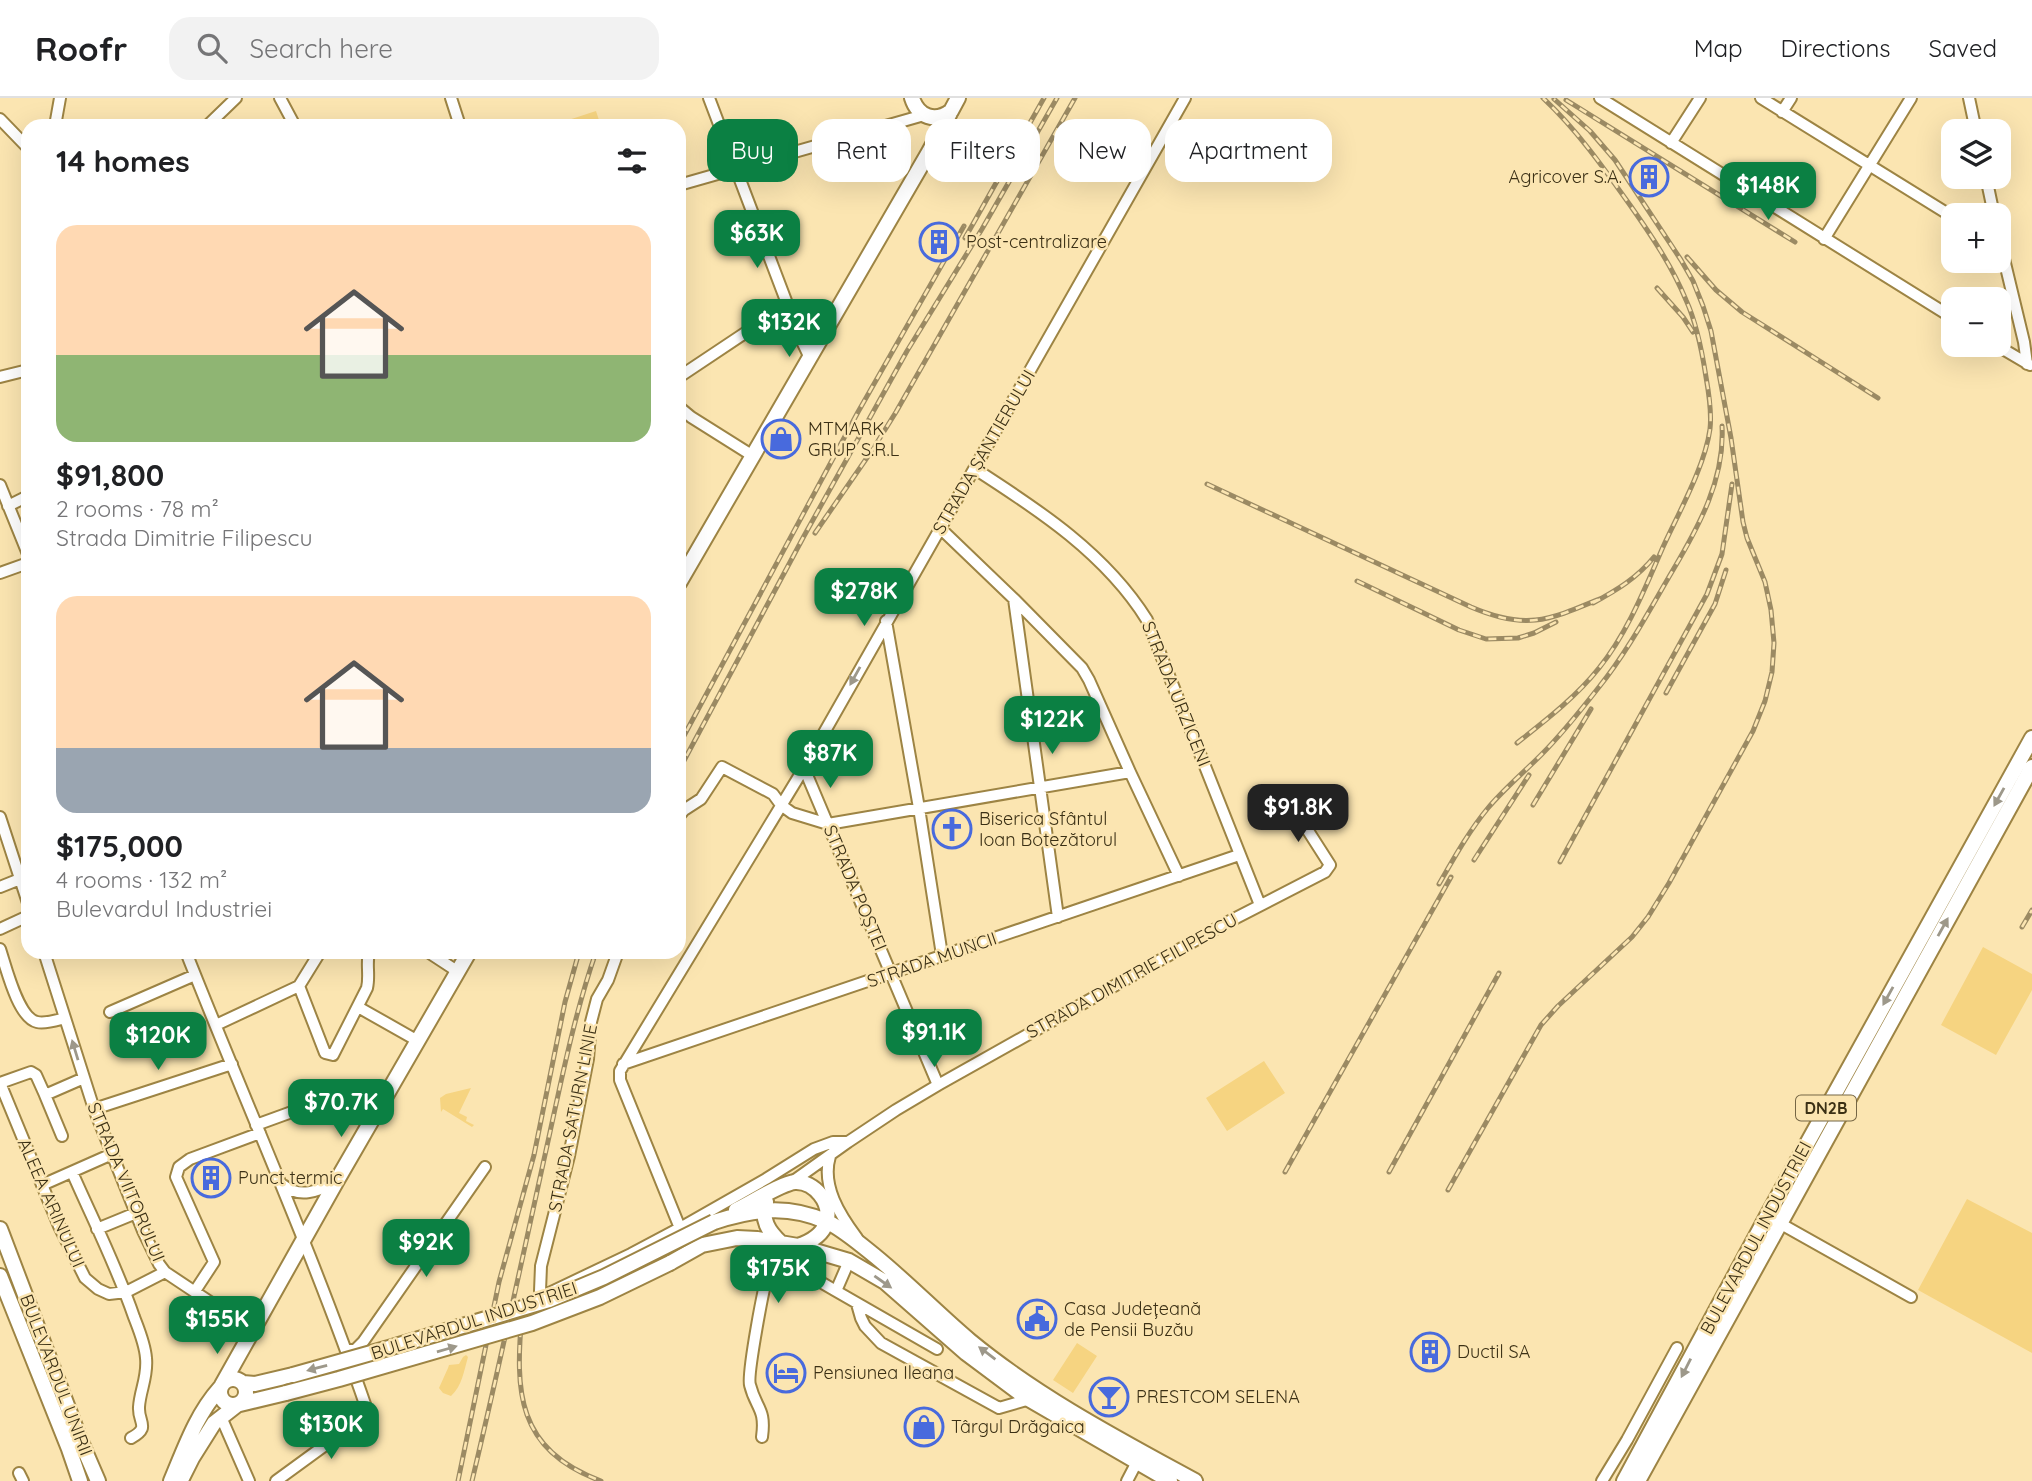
<!DOCTYPE html>
<html lang="en">
<head>
<meta charset="utf-8">
<style>
	body { margin:0; font-family:Quicksand,sans-serif; background:#f2f2f2; color:#202124; height:100vh; display:flex; flex-direction:column; font-size:26px; white-space:nowrap }
	* { box-sizing:border-box; margin:0 }
	p { font-size:23px; color:#757577 }
	.icon { flex:none; width:38px; height:38px; fill:none; stroke:currentColor; stroke-width:2; stroke-linecap:round; stroke-linejoin:round }
	.map { position:relative; flex:1; overflow:hidden }
	.side { position:absolute; left:21px; top:21px; width:665px; height:840px; display:flex; flex-direction:column; background:#fff; border-radius:21px; box-shadow:0 7px 28px #0002 }
	.side>* { flex:none }
	.guide { position:absolute; left:707px; top:21px; width:665px; height:63px; display:flex; gap:14px }
	.buttons { position:absolute; left:1941px; top:21px; display:grid; gap:14px }
	.buttons a { display:grid; place-items:center; width:70px; height:70px; border-radius:14px; background:#fff; box-shadow:0 7px 28px #0002; font-size:35px }
	.price { position:absolute; translate:-50% -60px; padding:0 16px; border-radius:14px; background:#0b8043; color:#fff; font-size:23px; line-height:46px; filter:drop-shadow(0 2px 4px #0008) }
	.price::after { content:''; position:absolute; left:50%; top:42px; width:21px; height:16px; margin-left:-10px; background:inherit; clip-path:polygon(0 0,100% 0,50% 100%) }
	.price.on { background:#222; color:#fff }
	ul { padding:0; list-style:none }
	li { display:grid; align-content:center; gap:14px; height:371px; padding:0 35px }
	li span { display:grid; place-items:center; height:217px; border-radius:21px; color:#555 }
	li>.icon { margin-inline-start:auto }
	span .icon { width:126px; height:126px; fill:#fffc; stroke-width:1 }
	li b { font-size:30px }
	h2 { display:flex; justify-content:space-between; align-items:center; height:84px; padding:0 35px; font-size:30px }
	.tag { padding:0 24px; border-radius:21px; background:#fff; box-shadow:0 7px 28px #0002; font-size:24px; line-height:63px }
	.tag.on { background:#0b8043; color:#fff }
	header { display:flex; align-items:center; gap:42px; box-sizing:border-box; height:98px; padding:0 35px; background:#fff; border-bottom:2px solid #e0e0e0 }
	header strong { font-size:33px }
	nav { display:flex; gap:38px; margin-inline-start:auto; font-size:24px }
	.search { width:490px; height:63px; background:#f2f2f2; display:flex; align-items:center; gap:18px; box-sizing:border-box; padding:0 24px; border-radius:21px; color:#757577; font-size:26px }
	.map>svg:first-child { display:block }
</style>
</head>
<body>
<header>
<strong>Roofr</strong>
<div class="search"><svg class="icon" aria-label="search" viewBox="0 0 24 24"><circle cx="10" cy="10" r="6"/><path d="M15 15l6 6"/></svg>Search here</div>
<nav><a>Map</a><a>Directions</a><a>Saved</a></nav>
</header>
<div class="map">
<svg width="2032" height="1383" viewBox="0 0 2032 1383">
	<rect width="100%" height="100%" fill="#fbe5b1"/>
	<path fill="#f6d481" d="M 596,13 L 601,28 L 550,28 Z
		M 1983,849 L 2032,876 L 2032,892 L 1996,957 L 1941,927 Z
		M 1264,963 L 1285,995 L 1227,1033 L 1206,1000 Z
		M 471,990 L 459,1015 L 467,1019 L 466,1023 L 474,1027 L 472,1029 L 443,1011 L 441,1014 L 440,1000 L 446,996 Z
		M 1967,1101 L 2032,1135 L 2032,1255 L 1918,1192 Z
		M 1077,1245 L 1097,1258 L 1073,1295 L 1053,1282 Z
		M 466,1257 L 468,1259 C 464,1273 462,1288 451,1298 L 443,1295 L 439,1290 L 448,1270 L 449,1267 L 459,1266 L 463,1259 Z"/>
	<g fill="none" stroke-linecap="round" stroke-linejoin="round">
		<defs>
			<path id="minor" d="M 280,0 L 295,28
				M 451,0 L 460,28
				M 709,0 L 799,237 L 810,260
				M 1600,0 L 1953,220
				M 1761,0 L 1953,119
				M 1969,0 L 1976,33
				M 1782,14 L 1791,0
				M 0,21 L 28,50
				M 208,27 L 236,0
				M 55,28 L 60,0
				M 1671,45 L 1700,0
				M 1986,79 L 1994,117
				M 679,87 L 924,17
				M 1998,136 L 2024,244 L 2027,266
				M 1824,141 L 1911,0
				M 1996,247 L 2030,267
				M 0,279 L 28,272
				M 679,279 L 787,207
				M 679,309 L 691,319 L 753,358
				M 975,371 C 1039,412 1106,456 1147,522 L 1260,807
				M 0,387 L 28,456
				M 8,408 L 28,398
				M 940,430 L 1014,501 L 1082,570 L 1089,582 L 1130,674 L 1179,778
				M 0,475 L 28,465
				M 1014,501 L 1058,819
				M 886,523 L 919,710 L 942,857
				M 804,670 L 938,987
				M 679,718 L 684,712 L 701,701 L 722,669 L 773,696 L 781,707 L 792,715 L 828,726 L 1130,674
				M 0,719 L 28,805
				M 0,789 L 20,781
				M 0,831 L 28,818
				M 0,851 C 6,869 18,920 37,924 C 46,926 57,922 65,920
				M 44,854 L 94,1011 L 143,1133 L 159,1166 L 165,1174 L 252,1232
				M 186,854 C 246,1006 313,1155 366,1309 L 367,1313 L 361,1321 L 276,1383
				M 428,854 L 457,873
				M 618,854 L 608,882 L 597,901 L 591,924 L 588,961 L 569,1058 L 541,1168 L 540,1193 L 545,1197 L 631,1156 L 680,1130 L 766,1081 L 814,1051 L 833,1044 L 848,1044 L 896,1012 L 938,987 L 1228,824 L 1325,774 L 1330,767 L 1298,717
				M 299,888 L 325,955 L 333,957 L 367,890 C 370,878 366,866 369,854
				M 358,909 L 418,943
				M 110,914 L 195,877
				M 216,927 L 299,888 L 320,854
				M 623,966 L 1239,757
				M 0,985 L 59,1128 L 85,1180 L 98,1191 L 109,1196 L 126,1194 L 165,1174
				M 0,985 L 31,974 L 36,977 L 45,997 L 84,980
				M 45,997 L 62,1038
				M 94,1011 L 232,966
				M 256,1027 L 300,1011
				M 830,1058 C 821,1088 840,1117 857,1140
				M 72,1074 C 93,1122 117,1169 134,1219 C 139,1232 145,1246 146,1260 C 148,1279 140,1292 139,1309 C 138,1325 151,1329 131,1340
				M 792,1084 L 848,1044
				M 42,1087 L 112,1056
				M 283,1087 C 300,1101 318,1093 336,1084
				M 1767,1118 L 1911,1199
				M 680,1130 L 620,982 L 620,973 L 804,670 L 1185,0
				M 97,1131 L 136,1115
				M 195,1193 L 214,1164 L 176,1079 L 179,1069 L 190,1061 L 260,1035
				M 836,1193 L 937,1251
				M 857,1206 L 861,1220 L 865,1228 L 881,1245 L 999,1310 L 1030,1301
				M 347,1252 L 355,1252 L 363,1244 L 485,1069
				M 221,1319 L 249,1383
				M 762,1339 C 766,1310 756,1311 750,1287 C 747,1278 764,1183 769,1174 C 772,1170 776,1166 780,1163 L 788,1165 L 836,1193 L 849,1163
				M 19,1375 L 23,1383
				M 1127,1383 L 1139,1360
				M 1602,1383 L 1627,1342 L 1677,1250"/>
			<path id="major" d="M 912,0 C 918,19 935,25 951,13
				M 679,485 L 929,54 L 958,0
				M 766,1104 C 761,1122 768,1133 781,1145
				M 736,1112 C 749,1106 782,1085 795,1084 C 814,1083 833,1105 826,1125 C 822,1138 810,1144 798,1148
				M 714,1124 C 755,1111 787,1106 828,1124 C 845,1133 860,1146 875,1158 C 908,1185 938,1216 970,1243 C 1038,1299 1118,1341 1195,1383
				M 0,1131 L 79,1339 L 98,1383
				M 670,1165 L 702,1147 L 737,1140 L 757,1141 L 798,1148 L 849,1163 L 885,1184 L 966,1255 L 1025,1299 L 1170,1383
				M 0,1178 L 69,1351 L 80,1383
				M220 1294a13 13 0 1 1 26 0a13 13 0 1 1-26 0Z
				M 243,1285 L 255,1286 L 293,1277
				M 222,1287 L 336,1084 L 469,854
				M 240,1306 L 286,1295
				M 181,1382 L 192,1360 L 214,1325 L 237,1307
				M 171,1383 C 185,1350 196,1317 220,1290
				M 1624,1383 L 1767,1118 L 2032,640
				M 1638,1383 L 2032,669"/>
		</defs>
		<use href="#minor" stroke="#9d8444" stroke-width="14"/>
		<use href="#major" stroke="#9d8444" stroke-width="18"/>
		<use href="#minor" stroke="#fff" stroke-width="10"/>
		<use href="#major" stroke="#fff" stroke-width="14"/>
		<defs>
			<path id="rail" d="M 1566,2 L 1795,144
				M 965,140 L 1044,0
				M 1687,159 L 1716,192 L 1742,214 L 1878,300
				M 1657,190 L 1683,219 L 1693,234
				M 1207,386 L 1471,509 C 1527,533 1549,522 1602,500
				M 815,435 L 873,351 L 896,314 L 1075,0
				M 1357,483 L 1459,532 L 1486,541 L 1518,540 L 1534,535 L 1556,524
				M 1593,505 C 1617,492 1637,480 1654,459
				M 1666,595 L 1715,506 L 1726,472
				M 1517,645 C 1546,622 1576,599 1599,570 C 1628,534 1645,490 1663,449 C 1679,414 1705,368 1710,331 C 1712,314 1709,296 1706,279 C 1702,253 1697,226 1686,202 C 1672,168 1651,137 1630,107 C 1603,69 1577,32 1543,0
				M 679,647 L 858,314 L 964,128
				M 679,672 L 804,438 L 907,253 L 982,131 L 1057,0
				M 1533,707 L 1591,611
				M 1474,762 L 1529,677
				M 1560,764 L 1707,496 L 1722,456 L 1732,386
				M 1439,786 C 1454,760 1469,733 1488,710 C 1504,691 1523,675 1541,657 C 1562,636 1581,612 1599,589 C 1628,553 1650,511 1673,472 C 1699,428 1725,381 1722,328
				M 2022,829 L 2032,812
				M 1285,1074 L 1451,779
				M 1389,1074 L 1499,875
				M 1448,1092 L 1541,927 L 1558,908 L 1632,839 L 1648,819 L 1669,785 L 1753,633 L 1765,603 L 1772,574 L 1774,545 L 1771,512 L 1765,484 L 1747,440 L 1743,424 L 1731,340 L 1711,233 L 1703,208 L 1693,183 L 1681,162 L 1615,62 L 1590,33 L 1554,1
				M 522,1215 C 515,1294 516,1351 601,1383
				M 458,1383 L 499,1184 L 534,1057 L 565,904 L 579,854
				M 472,1383 C 497,1278 520,1172 543,1066 C 559,995 572,923 596,854"/>
		</defs>
		<use href="#rail" stroke="#9b8a63" stroke-width="5"/>
		<use href="#rail" stroke="#fbe5b1" stroke-width="2.5" stroke-dasharray="8" stroke-linecap="butt"/>
		<defs>
			<path id="major-bridge" d="M 293,1277 L 389,1250 L 549,1202 L 604,1179 L 714,1124
				M 286,1295 L 339,1281 L 532,1225 L 600,1199 L 670,1165"/>
		</defs>
		<use href="#major-bridge" stroke="#9d8444" stroke-width="18" stroke-linecap="butt"/>
		<use href="#major-bridge" stroke="#fff" stroke-width="14"/>
	</g>
	<defs><path id="oneway-solid" d="M-6-.8H1V-3.2L6.5 0L1 3.2V.8H-6Z" transform="scale(1.75)"/></defs>
	<g fill="#9d988a">
		<use href="#oneway-solid" transform="translate(855 578) rotate(119)"/>
		<use href="#oneway-solid" transform="translate(1999 699) rotate(119)"/>
		<use href="#oneway-solid" transform="translate(1943 829) rotate(-61)"/>
		<use href="#oneway-solid" transform="translate(1888 898) rotate(119)"/>
		<use href="#oneway-solid" transform="translate(75 952) rotate(-107)"/>
		<use href="#oneway-solid" transform="translate(883 1184) rotate(35)"/>
		<use href="#oneway-solid" transform="translate(447 1251) rotate(-16)"/>
		<use href="#oneway-solid" transform="translate(987 1255) rotate(-143)"/>
		<use href="#oneway-solid" transform="translate(317 1270) rotate(165)"/>
		<use href="#oneway-solid" transform="translate(1686 1270) rotate(117)"/>
	</g>
	<defs>
		<symbol id="building-ring" viewBox="-11 -11 22 22"><circle r="9.5" fill="#fbe5b1" stroke="#486add" stroke-width="1.5"/><path d="M-4-6H4V6H1V3H-1V6H-4ZM-2.5-4.3h1.7v1.8h-1.7ZM.8-4.3h1.7v1.8H.8ZM-2.5-1h1.7V.8h-1.7ZM.8-1h1.7V.8H.8Z" fill="#486add"/></symbol>
		<symbol id="shop-ring" viewBox="-11 -11 22 22"><circle r="9.5" fill="#fbe5b1" stroke="#486add" stroke-width="1.5"/><path d="M-5-2.5h2.3a2.7 3.5 0 0 1 5.4 0H5L5.5 6h-11ZM-1.5-2.5h3a1.5 2.3 0 0 0-3 0Z" fill="#486add"/></symbol>
		<symbol id="church-ring" viewBox="-11 -11 22 22"><circle r="9.5" fill="#fbe5b1" stroke="#486add" stroke-width="1.5"/><path d="M-1.2-6h2.4v3.5h3.3v2.4h-3.3V6h-2.4V-.1h-3.3v-2.4h3.3Z" fill="#486add"/></symbol>
		<symbol id="civic-ring" viewBox="-11 -11 22 22"><circle r="9.5" fill="#fbe5b1" stroke="#486add" stroke-width="1.5"/><path d="M-.6-6.5H3V-4.5H.6V-3L4-1V1h2V6H-6V1h2V-1L-.6-3ZM-1.2 2.5V6h2.4V2.5Z" fill="#486add"/></symbol>
		<symbol id="hotel-ring" viewBox="-11 -11 22 22"><circle r="9.5" fill="#fbe5b1" stroke="#486add" stroke-width="1.5"/><path d="M-6-4.5h1.5V1H6V5H4.5V3h-9V5H-6ZM-4 0a1.8 1.8 0 1 1 3.6 0ZM.5 0V-2.5h3Q6-2.5 6 0Z" fill="#486add"/></symbol>
		<symbol id="bar-ring" viewBox="-11 -11 22 22"><circle r="9.5" fill="#fbe5b1" stroke="#486add" stroke-width="1.5"/><path d="M-6-5H6L.8 .8V4.5H3.5V6h-7V4.5H-.8V.8Z" fill="#486add"/></symbol>
	</defs>
	<g fill-rule="evenodd">
		<use href="#building-ring" x="1627" y="57" width="44" height="44"/>
		<use href="#building-ring" x="917" y="122" width="44" height="44"/>
		<use href="#shop-ring" x="759" y="319" width="44" height="44"/>
		<use href="#church-ring" x="930" y="709" width="44" height="44"/>
		<use href="#building-ring" x="189" y="1058" width="44" height="44"/>
		<use href="#civic-ring" x="1015" y="1199" width="44" height="44"/>
		<use href="#building-ring" x="1408" y="1232" width="44" height="44"/>
		<use href="#hotel-ring" x="764" y="1253" width="44" height="44"/>
		<use href="#bar-ring" x="1087" y="1277" width="44" height="44"/>
		<use href="#shop-ring" x="902" y="1307" width="44" height="44"/>
	</g>
	<g text-anchor="middle" stroke-width="5" stroke-linejoin="round" paint-order="stroke">
		<rect fill="#fbe5b1" stroke="#756644" stroke-width="2" x="1796" y="997.5" width="60" height="25" rx="5"/>
		<g font-size="16" font-weight="bold" fill="#3b3015">
			<text x="1826" y="1016">DN2B</text>
		</g>
		<g font-size="18" fill="#3b3015" stroke="#fbe5b1" text-anchor="start">
			<text x="1622" y="85" text-anchor="end">Agricover S.A.</text>
			<text x="966" y="150">Post-centralizare</text>
			<text x="808" y="337">MTMARK<tspan x="808" dy="21">GRUP S.R.L</tspan></text>
			<text x="979" y="727">Biserica Sfântul<tspan x="979" dy="21">Ioan Botezătorul</tspan></text>
			<text x="238" y="1086">Punct termic</text>
			<text x="1064" y="1217">Casa Județeană<tspan x="1064" dy="21">de Pensii Buzău</tspan></text>
			<text x="1457" y="1260">Ductil SA</text>
			<text x="813" y="1281">Pensiunea Ileana</text>
			<text x="1136" y="1305">PRESTCOM SELENA</text>
			<text x="951" y="1335">Târgul Drăgaica</text>
		</g>
		<g font-size="18" fill="#3b3015" stroke="#fbe5b1">
			<text transform="translate(984 354) rotate(-60)" y="6">STRADA ȘANTIERULUI</text>
			<text transform="translate(1176 596) rotate(68)" y="6">STRADA URZICENI</text>
			<text transform="translate(855 790) rotate(67)" y="6">STRADA POȘTEI</text>
			<text transform="translate(932 862) rotate(-19)" y="6">STRADA MUNCII</text>
			<text transform="translate(1132 878) rotate(-29)" y="6">STRADA DIMITRIE FILIPESCU</text>
			<text transform="translate(573 1020) rotate(-79)" y="6">STRADA SATURN LINIE</text>
			<text transform="translate(126 1084) rotate(67)" y="6">STRADA VIITORULUI</text>
			<text transform="translate(51 1105) rotate(66)" y="6">ALEEA ARINULUI</text>
			<text transform="translate(1756 1140) rotate(-62)" y="6">BULEVARDUL INDUSTRIEI</text>
			<text transform="translate(474 1223) rotate(-18)" y="6">BULEVARDUL INDUSTRIEI</text>
			<text transform="translate(56 1277) rotate(69)" y="6">BULEVARDUL UNIRII</text>
		</g>
	</g>
</svg>
<div class="buttons">
<a><svg class="icon" aria-label="layers" viewBox="0 0 24 24"><path d="M12 4l9 5-9 5-9-5zM3 14l9 5 9-5"/></svg></a>
<a>+</a>
<a>−</a>
</div>
<b class="price" style="left:1768px;top:124px">$148K</b>
<b class="price" style="left:757px;top:172px">$63K</b>
<b class="price" style="left:789px;top:261px">$132K</b>
<b class="price" style="left:864px;top:530px">$278K</b>
<b class="price" style="left:1052px;top:658px">$122K</b>
<b class="price" style="left:830px;top:692px">$87K</b>
<b class="price on" style="left:1298px;top:746px">$91.8K</b>
<b class="price" style="left:934px;top:971px">$91.1K</b>
<b class="price" style="left:158px;top:974px">$120K</b>
<b class="price" style="left:341px;top:1041px">$70.7K</b>
<b class="price" style="left:426px;top:1181px">$92K</b>
<b class="price" style="left:778px;top:1207px">$175K</b>
<b class="price" style="left:217px;top:1258px">$155K</b>
<b class="price" style="left:331px;top:1363px">$130K</b>
<div class="guide">
<a class="tag on">Buy</a>
<a class="tag">Rent</a>
<a class="tag">Filters</a>
<a class="tag">New</a>
<a class="tag">Apartment</a>
</div>
<section class="side">
<h2>14 homes<svg class="icon" aria-label="filters" viewBox="0 0 24 24"><path d="M4 7h16M4 17h16"/><circle cx="9" cy="7" r="2"/><circle cx="15" cy="17" r="2"/></svg></h2>
<ul>
<li><span style="background:linear-gradient(#ffd9b3 60%,#8fb573 0)"><svg class="icon" aria-label="home" viewBox="0 0 24 24"><path d="M3 11l9-7 9 7M6 9v11h12V9"/></svg></span><div><b>$91,800</b><p>2 rooms · 78 m²</p><p>Strada Dimitrie Filipescu</p></div></li>
<li><span style="background:linear-gradient(#ffd9b3 70%,#9aa5b1 0)"><svg class="icon" aria-label="home" viewBox="0 0 24 24"><path d="M3 11l9-7 9 7M6 9v11h12V9"/></svg></span><div><b>$175,000</b><p>4 rooms · 132 m²</p><p>Bulevardul Industriei</p></div></li>
</ul>
</section>
</div>
</body>
</html>
